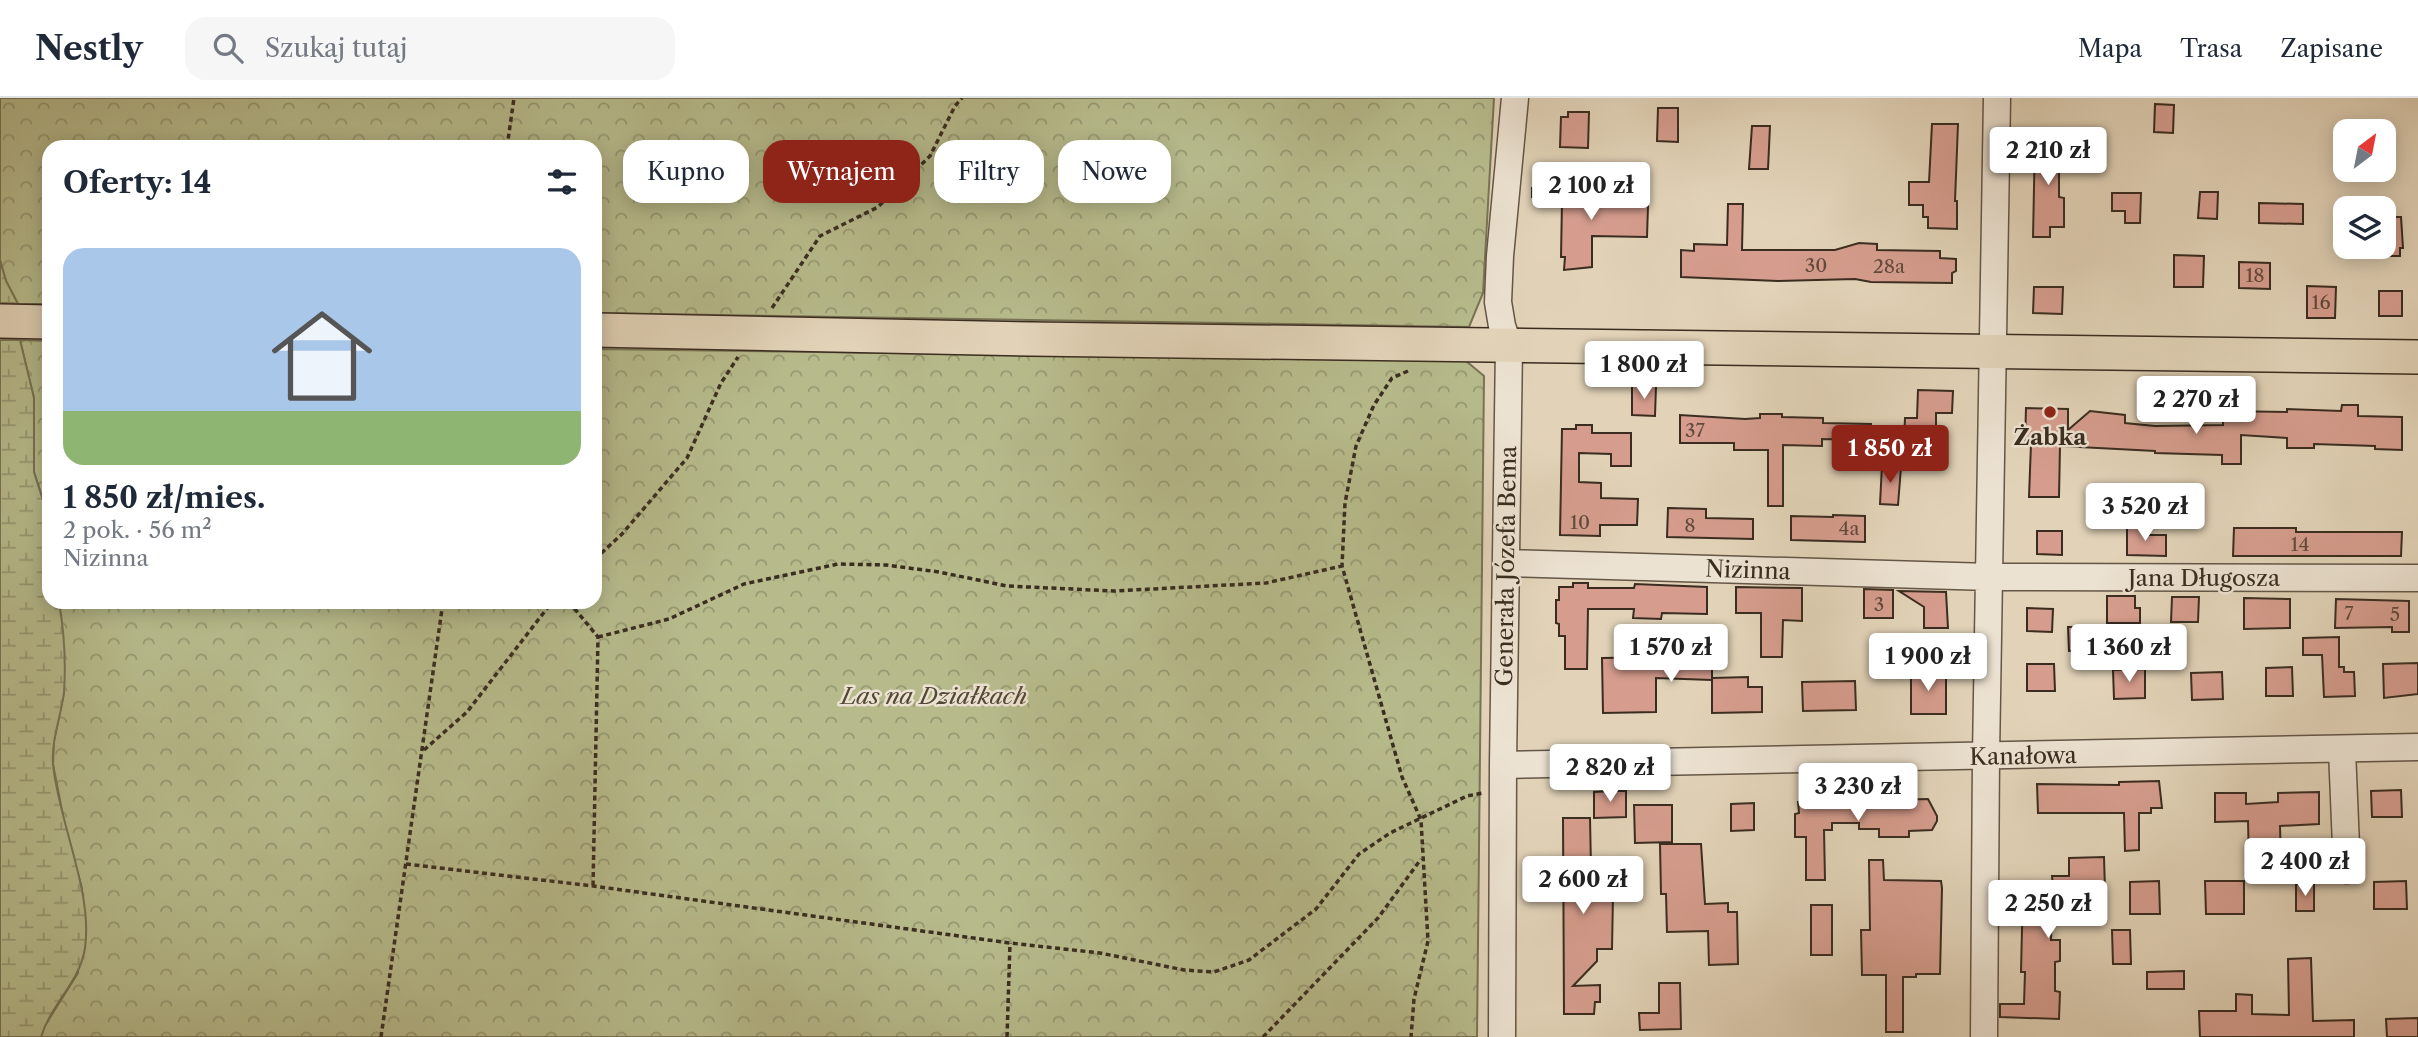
<!DOCTYPE html>
<html lang="pl">
<head>
<meta charset="utf-8">
<style>
	body { margin:0; font-family:"Libre Caslon Text",serif; background:#f6f6f7; color:#1f2937; height:100vh; display:flex; flex-direction:column; font-size:26px; white-space:nowrap }
	* { box-sizing:border-box; margin:0 }
	p { font-size:23px; color:#747a83 }
	.icon { flex:none; width:38px; height:38px; fill:none; stroke:currentColor; stroke-width:2; stroke-linecap:round; stroke-linejoin:round }
	.map { position:relative; flex:1; overflow:hidden }
	.sheet { position:absolute; left:42px; top:42px; width:560px; height:469px; display:flex; flex-direction:column; background:#fff; border-radius:21px; box-shadow:0 4px 18px #0003 }
	.sheet>* { flex:none }
	.top-card { position:absolute; left:623px; top:42px; width:665px; height:63px; display:flex; gap:14px }
	.needle { width:46px; rotate:32deg }
	.fabs { position:absolute; left:2333px; top:21px; display:grid; gap:14px }
	.fabs a { display:grid; place-items:center; width:63px; height:63px; border-radius:14px; background:#fff; box-shadow:0 4px 18px #0003; font-size:35px }
	.price { position:absolute; translate:-50% -60px; padding:0 16px; border-radius:7px; background:#fff; color:#222; font-size:23px; line-height:46px; filter:drop-shadow(0 2px 4px #0008) }
	.price::after { content:''; position:absolute; left:50%; top:42px; width:21px; height:16px; margin-left:-10px; background:inherit; clip-path:polygon(0 0,100% 0,50% 100%) }
	.price.current { background:#8f2418; color:#fff }
	ul { padding:0; list-style:none }
	li { display:grid; align-content:center; gap:14px; height:371px; padding:0 21px }
	li+li { border-top:2px solid #e0e1e3 }
	li span { display:grid; place-items:center; height:217px; border-radius:21px; color:#555 }
	li>.icon { margin-inline-start:auto }
	span .icon { width:126px; height:126px; fill:#fffc; stroke-width:1 }
	li b { font-size:30px }
	h2 { display:flex; justify-content:space-between; align-items:center; height:84px; padding:0 21px; font-size:30px }
	.pill { padding:0 24px; border-radius:21px; background:#fff; box-shadow:0 4px 18px #0003; font-size:24px; line-height:63px }
	.pill.current { background:#8f2418; color:#fff }
	header { display:flex; align-items:center; gap:42px; box-sizing:border-box; height:98px; padding:0 35px; background:#fff; border-bottom:2px solid #e0e1e3 }
	header strong { font-size:33px }
	nav { display:flex; gap:38px; margin-inline-start:auto; font-size:24px }
	.search { width:490px; height:63px; background:#f6f6f7; display:flex; align-items:center; gap:18px; box-sizing:border-box; padding:0 24px; border-radius:21px; color:#747a83; font-size:26px }
	.map>svg:first-child { display:block }
</style>
</head>
<body>
<header>
<strong>Nestly</strong>
<div class="search"><svg class="icon" aria-label="search" viewBox="0 0 24 24"><circle cx="10" cy="10" r="6"/><path d="M15 15l6 6"/></svg>Szukaj tutaj</div>
<nav><a>Mapa</a><a>Trasa</a><a>Zapisane</a></nav>
</header>
<div class="map">
<svg width="2418" height="939" viewBox="0 0 2418 939">
	<defs>
		<pattern id="forest-crowns" width="20" height="18" patternUnits="userSpaceOnUse" patternTransform="scale(1.75)"><rect width="20" height="18" fill="#b7bb8c"/><path d="M2 6a3 3 0 1 1 6 0M12 15a3 3 0 1 1 6 0" fill="none" stroke="#969872"/></pattern>
		<pattern id="wetland-marsh" width="20" height="14" patternUnits="userSpaceOnUse" patternTransform="scale(1.75)"><rect width="20" height="14" fill="#b7bb8c"/><path d="M1 5h8M5 5V1M11 12h8M15 12V8" fill="none" stroke="#969872"/></pattern>
	</defs>
	<rect width="100%" height="100%" fill="#e2d3b8"/>
	<filter id="stains"><feTurbulence type="fractalNoise" baseFrequency=".00286" numOctaves="4"/><feColorMatrix values="0 0 0 0 .2 0 0 0 0 .09 0 0 0 0 .02 0 0 0 .5 -.17"/></filter>
	<radialGradient id="worn" r=".72"><stop offset=".6" stop-color="#630" stop-opacity="0"/><stop offset="1" stop-color="#630" stop-opacity=".3"/></radialGradient>
	<path fill="url(#forest-crowns)" stroke="#787456" stroke-width="2" d="M 0,0 L 1494,0 L 1483,195 L 1469,229 L 595,215 L 595,49 L 49,49 L 49,206 L 18,206 L 6,183 L 0,162 Z
		M 20,242 L 49,243 L 49,421 L 34,374 L 34,300 Z
		M 595,251 L 1466,263 L 1484,278 L 1477,939 L 41,939 L 44,929 L 78,875 L 82,790 L 66,733 L 53,666 L 54,643 L 64,595 L 64,560 L 59,504 L 595,504 Z"/>
	<path fill="url(#wetland-marsh)" stroke="#787456" stroke-width="2" d="M 0,162 L 6,183 L 18,206 L 0,205 Z
		M 0,242 L 20,242 L 34,300 L 34,374 L 49,421 L 49,504 L 59,504 C 64,533 66,565 64,594 C 61,619 51,642 53,667 C 59,725 93,794 85,850 C 80,884 51,906 41,939 L 0,939 Z"/>
	<path fill="#d69d8e" stroke="#3a2d20" stroke-width="2" d="M 2155,6 L 2174,7 L 2173,35 L 2154,34 Z
		M 1658,10 L 1678,10 L 1678,44 L 1657,43 Z
		M 1568,14 L 1589,14 L 1588,50 L 1560,49 L 1561,19 L 1568,19 Z
		M 1932,26 L 1958,26 L 1955,103 L 1957,103 L 1957,131 L 1928,130 L 1928,119 L 1923,119 L 1923,107 L 1909,107 L 1909,84 L 1929,84 Z
		M 1752,28 L 1770,28 L 1768,71 L 1749,71 Z
		M 2035,42 L 2068,43 L 2067,62 L 2059,62 L 2059,99 L 2064,100 L 2064,129 L 2050,129 L 2050,139 L 2033,139 Z
		M 1593,89 L 1593,107 L 1648,108 L 1647,139 L 1592,138 L 1592,169 L 1564,172 L 1565,159 L 1561,159 L 1562,103 L 1532,99 L 1532,90 Z
		M 2200,94 L 2218,94 L 2217,121 L 2198,120 Z
		M 2112,95 L 2141,95 L 2140,125 L 2125,125 L 2125,113 L 2112,113 Z
		M 2259,105 L 2303,106 L 2303,126 L 2259,125 Z
		M 1728,106 L 1743,106 L 1742,152 L 1835,152 L 1859,145 L 1877,146 L 1877,152 L 1940,153 L 1940,160 L 1956,161 L 1956,173 L 1952,175 L 1952,185 L 1871,184 L 1855,181 L 1778,183 L 1681,179 L 1681,152 L 1694,153 L 1694,146 L 1727,147 Z
		M 2384,119 L 2401,119 L 2403,150 L 2400,150 L 2400,158 L 2384,158 Z
		M 2174,157 L 2204,158 L 2203,189 L 2174,189 Z
		M 2239,164 L 2270,165 L 2270,191 L 2239,190 Z
		M 2307,188 L 2336,189 L 2335,220 L 2307,220 Z
		M 2034,189 L 2063,189 L 2062,216 L 2033,215 Z
		M 2379,193 L 2402,193 L 2402,218 L 2379,218 Z
		M 1632,288 L 1656,288 L 1655,318 L 1632,317 Z
		M 1918,292 L 1953,293 L 1952,315 L 1936,315 L 1936,345 L 1904,345 L 1905,320 L 1917,320 Z
		M 2342,307 L 2358,307 L 2358,318 L 2402,319 L 2402,352 L 2375,351 L 2375,348 L 2314,346 L 2314,350 L 2287,350 L 2287,340 L 2241,337 L 2241,366 L 2222,366 L 2222,357 L 2155,355 L 2155,353 L 2060,348 L 2059,399 L 2029,399 L 2031,346 L 2025,345 L 2026,310 L 2068,311 L 2068,332 L 2090,313 L 2125,317 L 2125,325 L 2155,328 L 2223,327 L 2223,313 L 2287,314 L 2287,311 L 2341,313 Z
		M 1760,316 L 1782,316 L 1782,319 L 1823,320 L 1823,325 L 1871,326 L 1870,342 L 1822,341 L 1822,348 L 1783,347 L 1783,408 L 1768,408 L 1768,352 L 1734,352 L 1734,345 L 1680,345 L 1680,317 L 1745,321 L 1760,320 Z
		M 1576,327 L 1592,327 L 1592,335 L 1631,335 L 1631,368 L 1611,368 L 1611,356 L 1579,355 L 1579,384 L 1601,385 L 1601,400 L 1638,401 L 1637,427 L 1600,427 L 1600,438 L 1560,437 L 1562,331 L 1576,331 Z
		M 1882,367 L 1901,369 L 1898,407 L 1880,406 Z
		M 1668,410 L 1706,411 L 1706,420 L 1753,421 L 1753,441 L 1667,439 Z
		M 1833,417 L 1865,418 L 1865,444 L 1791,442 L 1791,418 L 1833,419 Z
		M 2127,428 L 2143,428 L 2143,437 L 2166,437 L 2166,458 L 2127,457 Z
		M 2234,430 L 2296,430 L 2296,434 L 2402,434 L 2401,458 L 2233,458 Z
		M 2037,433 L 2062,433 L 2062,457 L 2037,456 Z
		M 1573,485 L 1588,485 L 1588,490 L 1634,490 L 1635,486 L 1707,489 L 1707,516 L 1662,515 L 1661,521 L 1633,520 L 1634,511 L 1588,511 L 1587,571 L 1565,571 L 1565,538 L 1559,538 L 1559,526 L 1556,525 L 1556,502 L 1559,502 L 1559,489 L 1573,489 Z
		M 1736,489 L 1802,490 L 1802,523 L 1783,522 L 1782,559 L 1761,559 L 1761,515 L 1736,515 Z
		M 1864,491 L 1893,492 L 1893,520 L 1864,520 Z
		M 1899,493 L 1946,494 L 1948,530 L 1924,530 L 1924,509 Z
		M 2107,498 L 2135,498 L 2135,510 L 2140,510 L 2140,525 L 2107,525 Z
		M 2172,499 L 2199,499 L 2198,524 L 2171,524 Z
		M 2244,500 L 2290,501 L 2290,530 L 2244,531 Z
		M 2336,501 L 2409,503 L 2409,534 L 2392,534 L 2392,529 L 2335,530 Z
		M 2027,510 L 2053,511 L 2052,534 L 2027,533 Z
		M 2068,529 L 2088,529 L 2089,552 L 2069,553 Z
		M 2339,539 L 2339,569 L 2344,569 L 2344,574 L 2354,574 L 2355,598 L 2324,599 L 2322,557 L 2303,557 L 2303,540 Z
		M 1671,559 L 1712,559 L 1712,580 L 1748,579 L 1748,589 L 1762,589 L 1762,614 L 1712,615 L 1712,582 L 1656,580 L 1656,614 L 1603,615 L 1602,560 Z
		M 2418,565 L 2418,596 L 2384,600 L 2383,566 Z
		M 2027,566 L 2054,566 L 2055,593 L 2027,593 Z
		M 2292,569 L 2293,598 L 2266,598 L 2266,570 Z
		M 2145,571 L 2145,600 L 2114,601 L 2113,572 Z
		M 1911,574 L 1946,575 L 1946,616 L 1911,616 Z
		M 2222,574 L 2223,601 L 2192,602 L 2191,575 Z
		M 1855,583 L 1856,612 L 1803,613 L 1802,584 Z
		M 2159,683 L 2162,710 L 2151,710 L 2151,715 L 2139,715 L 2139,752 L 2125,753 L 2124,715 L 2038,715 L 2037,686 L 2119,687 L 2119,684 Z
		M 2401,692 L 2402,719 L 2372,719 L 2371,693 Z
		M 1610,693 L 1626,693 L 1626,719 L 1594,720 L 1594,694 Z
		M 2319,694 L 2319,726 L 2280,728 L 2281,764 L 2249,765 L 2248,723 L 2215,724 L 2215,695 L 2246,695 L 2246,706 L 2278,704 L 2278,695 Z
		M 1928,701 L 1937,718 L 1937,723 L 1932,732 L 1909,733 L 1909,739 L 1879,739 L 1879,731 L 1859,731 L 1859,725 L 1832,725 L 1832,732 L 1824,732 L 1825,782 L 1806,782 L 1806,739 L 1795,739 L 1795,716 L 1799,715 L 1798,704 Z
		M 1754,705 L 1754,732 L 1731,733 L 1731,706 Z
		M 1634,707 L 1672,707 L 1672,744 L 1635,745 Z
		M 1563,720 L 1590,720 L 1591,770 L 1600,770 L 1600,779 L 1607,779 L 1607,797 L 1613,797 L 1612,851 L 1597,851 L 1597,863 L 1573,888 L 1600,887 L 1600,904 L 1595,904 L 1594,916 L 1564,916 Z
		M 2313,745 L 2330,745 L 2331,763 L 2313,763 Z
		M 1660,746 L 1701,746 L 1705,806 L 1728,805 L 1728,814 L 1737,814 L 1738,866 L 1709,867 L 1708,833 L 1667,834 L 1666,796 L 1661,796 Z
		M 2104,759 L 2105,792 L 2053,791 L 2051,842 L 2060,842 L 2060,863 L 2055,864 L 2055,893 L 2060,894 L 2059,921 L 2000,919 L 2000,906 L 2024,906 L 2025,874 L 2021,874 L 2023,789 L 2053,790 L 2052,778 L 2069,778 L 2069,760 Z
		M 1869,762 L 1883,762 L 1884,782 L 1941,783 L 1942,790 L 1940,876 L 1916,876 L 1916,879 L 1903,879 L 1903,934 L 1886,934 L 1886,877 L 1862,877 L 1861,832 L 1870,832 Z
		M 2159,783 L 2160,816 L 2130,816 L 2130,784 Z
		M 2205,783 L 2244,783 L 2244,816 L 2206,816 Z
		M 2406,783 L 2407,811 L 2374,811 L 2374,784 Z
		M 2296,786 L 2314,786 L 2314,813 L 2296,813 Z
		M 1811,807 L 1832,807 L 1832,857 L 1811,857 Z
		M 2112,832 L 2130,832 L 2131,866 L 2113,866 Z
		M 2311,860 L 2313,923 L 2354,922 L 2354,939 L 2200,939 L 2199,913 L 2236,913 L 2236,896 L 2252,897 L 2252,916 L 2289,917 L 2288,861 Z
		M 2184,873 L 2184,891 L 2147,891 L 2147,874 Z
		M 1659,885 L 1680,885 L 1681,931 L 1640,932 L 1639,915 L 1659,915 Z
		M 2418,920 L 2418,939 L 2387,939 L 2386,921 Z"/>
	<g fill="none" stroke-linecap="round" stroke-linejoin="round">
		<defs>
			<path id="minor" d="M 1506,465 L 1990,479 L 2418,480
				M 2342,652 L 2347,772
				M 1503,667 L 2418,649
				M 1502,939 L 1503,667 L 1509,248 L 1502,228 L 1498,204 L 1500,158 L 1515,0
				M 1984,939 L 1986,658 L 1997,0"/>
			<path id="major" d="M 0,223 L 49,224
				M 595,232 L 1031,241 L 2418,259"/>
		</defs>
		<use href="#minor" stroke="#645646" stroke-width="29"/>
		<use href="#major" stroke="#3a2d20" stroke-width="36"/>
		<path stroke="#3a2d20" stroke-width="3.5" stroke-dasharray="5 3.5" stroke-linecap="butt" d="M 507,49 L 514,0
			M 772,210 L 820,138 L 878,109 L 930,58 L 955,8 L 962,0
			M 1408,273 L 1392,280 L 1374,307 L 1356,348 L 1345,405 L 1342,468 L 1402,679 L 1421,722 L 1428,843 L 1414,901 L 1411,939
			M 595,461 L 622,436 L 687,360 L 721,285 L 738,259
			M 569,504 L 598,539 L 593,788
			M 598,539 L 669,521 L 744,486 L 838,466 L 886,467 L 939,474 L 1007,488 L 1114,493 L 1266,485 L 1342,468
			M 424,652 L 467,614 L 552,504
			M 406,766 L 593,788 L 1010,845 L 1100,855 L 1184,872 L 1214,874 L 1249,862 L 1316,811 L 1359,756 L 1390,735 L 1467,698 L 1483,695
			M 381,939 L 443,504
			M 1007,939 L 1010,845
			M 1263,939 L 1378,820 L 1421,761"/>
		<use href="#minor" stroke="#ece2d1" stroke-width="26"/>
		<use href="#major" stroke="#e2d3b8" stroke-width="33"/>
	</g>
	<circle fill="#8f2418" stroke="#ece2d1" stroke-width="2.5" cx="2050" cy="314" r="7"/>
	<g text-anchor="middle" stroke-width="5" stroke-linejoin="round" paint-order="stroke">
		<g font-size="19" fill="#61493c">
			<text x="1816" y="174">30</text>
			<text x="1889" y="175">28a</text>
			<text x="2255" y="184">18</text>
			<text x="2321" y="211">16</text>
			<text x="1695" y="339">37</text>
			<text x="1580" y="431">10</text>
			<text x="1690" y="434">8</text>
			<text x="1849" y="437">4a</text>
			<text x="2300" y="453">14</text>
			<text x="1879" y="513">3</text>
			<text x="2349" y="522">7</text>
			<text x="2395" y="523">5</text>
		</g>
		<g font-size="23" font-weight="bold" fill="#3a2d20" stroke="#ece2d1">
			<text x="2050" y="347">Żabka</text>
		</g>
		<g font-size="23" fill="#3a2d20" stroke="#ece2d1">
			<text transform="translate(1506 468) rotate(-89)" y="8">Generała Józefa Bema</text>
			<text transform="translate(1748 472) rotate(2)" y="8">Nizinna</text>
			<text x="2204" y="488">Jana Długosza</text>
			<text transform="translate(2023 658) rotate(-1)" y="8">Kanałowa</text>
		</g>
		<g font-size="23" font-style="italic" fill="#534936" stroke="#ece2d1">
			<text x="934" y="606">Las na Działkach</text>
		</g>
	</g>
	<rect width="100%" height="100%" filter="url(#stains)"/>
	<rect width="100%" height="100%" fill="url(#worn)"/>
</svg>
<div class="fabs">
<a><svg class="needle" viewBox="-14 -14 28 28"><path d="M0-13l5 13h-10z" fill="#e53935"/><path d="M0 13l5-13h-10z" fill="#747a83"/></svg></a>
<a><svg class="icon" aria-label="layers" viewBox="0 0 24 24"><path d="M12 4l9 5-9 5-9-5zM3 14l9 5 9-5"/></svg></a>
</div>
<b class="price" style="left:2048px;top:89px">2 210 zł</b>
<b class="price" style="left:1591px;top:124px">2 100 zł</b>
<b class="price" style="left:1644px;top:303px">1 800 zł</b>
<b class="price" style="left:2196px;top:338px">2 270 zł</b>
<b class="price current" style="left:1890px;top:387px">1 850 zł</b>
<b class="price" style="left:2145px;top:445px">3 520 zł</b>
<b class="price" style="left:1671px;top:586px">1 570 zł</b>
<b class="price" style="left:2129px;top:586px">1 360 zł</b>
<b class="price" style="left:1928px;top:595px">1 900 zł</b>
<b class="price" style="left:1610px;top:706px">2 820 zł</b>
<b class="price" style="left:1858px;top:725px">3 230 zł</b>
<b class="price" style="left:2305px;top:800px">2 400 zł</b>
<b class="price" style="left:1583px;top:818px">2 600 zł</b>
<b class="price" style="left:2048px;top:842px">2 250 zł</b>
<div class="top-card">
<a class="pill">Kupno</a>
<a class="pill current">Wynajem</a>
<a class="pill">Filtry</a>
<a class="pill">Nowe</a>
</div>
<section class="sheet">
<h2>Oferty: 14<svg class="icon" aria-label="filters" viewBox="0 0 24 24"><path d="M4 7h16M4 17h16"/><circle cx="9" cy="7" r="2"/><circle cx="15" cy="17" r="2"/></svg></h2>
<ul>
<li><span style="background:linear-gradient(#a9c7e8 75%,#8fb573 0)"><svg class="icon" aria-label="home" viewBox="0 0 24 24"><path d="M3 11l9-7 9 7M6 9v11h12V9"/></svg></span><div><b>1 850 zł/mies.</b><p>2 pok. · 56 m²</p><p>Nizinna</p></div></li>
</ul>
</section>
</div>
</body>
</html>
